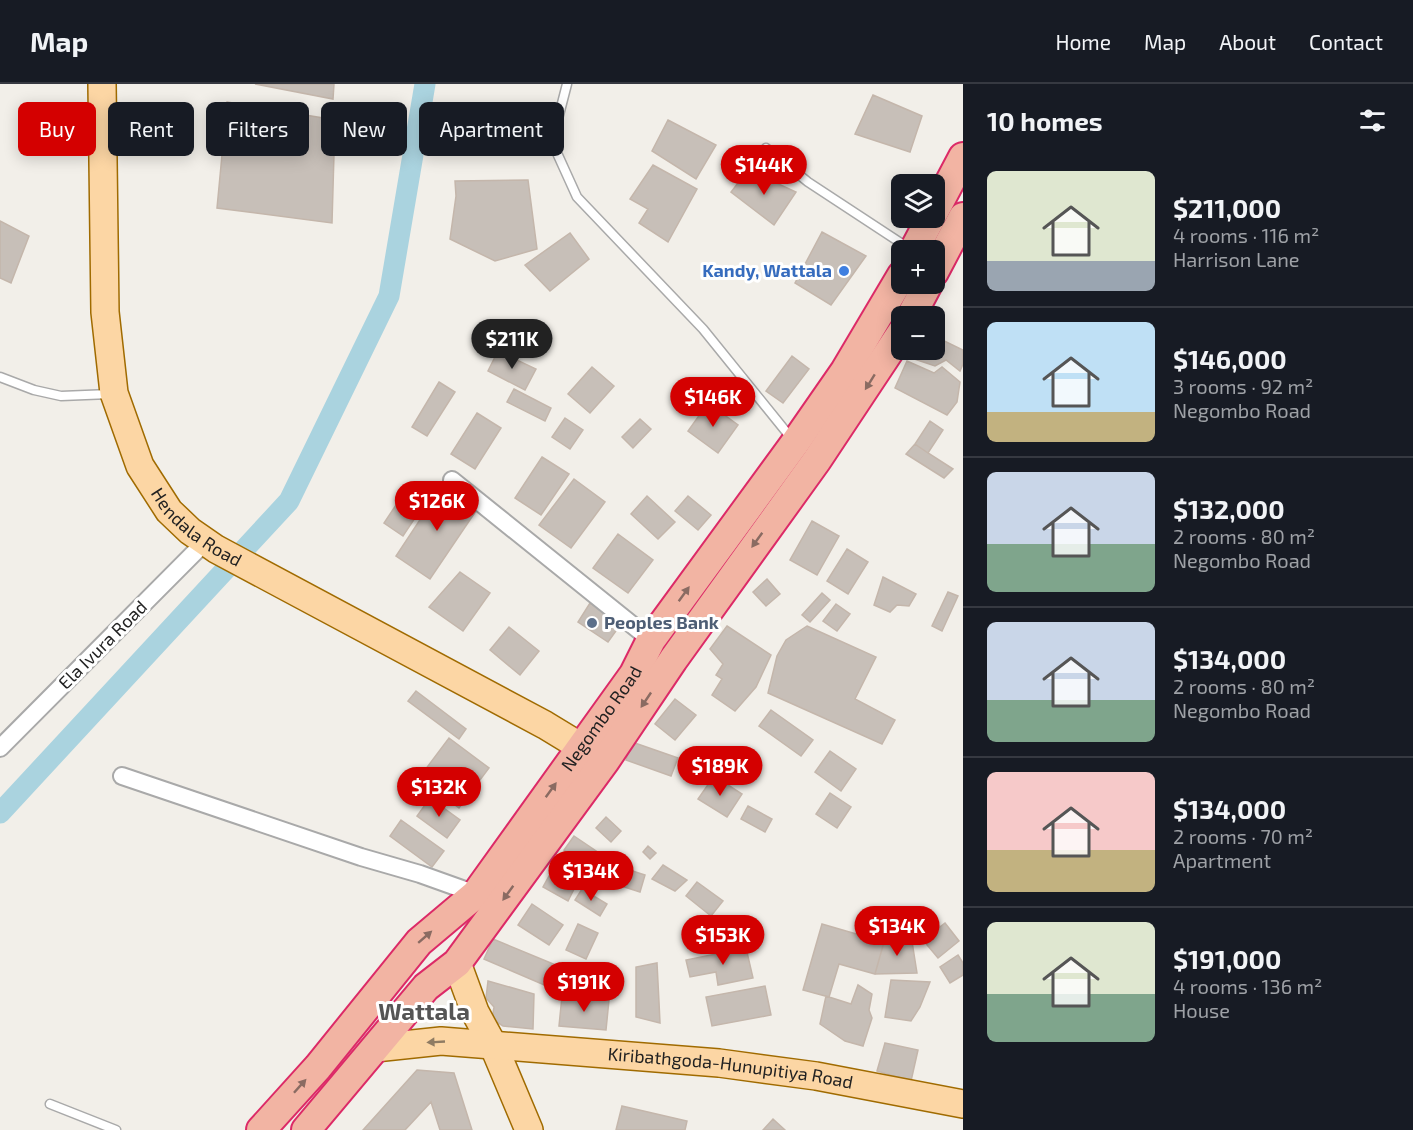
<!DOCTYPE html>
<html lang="en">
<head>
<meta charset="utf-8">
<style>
	body { margin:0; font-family:"Exo 2",sans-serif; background:#242831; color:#f1f3f6; height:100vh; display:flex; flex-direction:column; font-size:22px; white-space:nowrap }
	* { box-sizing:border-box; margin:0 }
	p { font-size:20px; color:#9ea1a6 }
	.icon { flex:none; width:33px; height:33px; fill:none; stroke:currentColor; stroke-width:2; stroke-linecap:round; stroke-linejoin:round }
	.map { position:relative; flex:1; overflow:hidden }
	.drawer { display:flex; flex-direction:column; background:#171b24; width:450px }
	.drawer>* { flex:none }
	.guide { position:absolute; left:18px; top:18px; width:570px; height:54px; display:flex; gap:12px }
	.fabs { position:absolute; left:891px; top:90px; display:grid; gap:12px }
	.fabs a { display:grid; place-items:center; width:54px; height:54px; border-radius:9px; background:#171b24; box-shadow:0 3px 15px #0003; font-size:30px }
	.price { position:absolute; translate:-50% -51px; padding:0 14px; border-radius:21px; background:#d40000; color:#fff; font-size:20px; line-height:39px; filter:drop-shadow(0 2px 3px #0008) }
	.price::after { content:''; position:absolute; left:50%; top:36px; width:18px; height:14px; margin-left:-9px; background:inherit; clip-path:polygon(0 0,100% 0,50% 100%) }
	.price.active { background:#222; color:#fff }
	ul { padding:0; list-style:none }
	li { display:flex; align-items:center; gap:18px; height:150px; padding:0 24px }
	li+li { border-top:2px solid #363941 }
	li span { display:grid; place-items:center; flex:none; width:168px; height:120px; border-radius:9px; color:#555 }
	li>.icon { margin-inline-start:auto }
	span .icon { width:72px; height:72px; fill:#fffc; stroke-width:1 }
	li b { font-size:26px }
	h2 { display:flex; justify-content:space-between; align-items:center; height:72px; padding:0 24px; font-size:26px }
	.pill { padding:0 21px; border-radius:9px; background:#171b24; box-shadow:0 3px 15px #0003; font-size:21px; line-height:54px }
	.pill.active { background:#d40000; color:#fff }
	header { display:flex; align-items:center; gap:36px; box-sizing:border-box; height:84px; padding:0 30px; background:#171b24; border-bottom:2px solid #363941 }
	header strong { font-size:28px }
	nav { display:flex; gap:33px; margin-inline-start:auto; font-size:21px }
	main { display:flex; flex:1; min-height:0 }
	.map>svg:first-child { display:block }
</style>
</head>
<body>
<header>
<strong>Map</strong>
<nav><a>Home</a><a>Map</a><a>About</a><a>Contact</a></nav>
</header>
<main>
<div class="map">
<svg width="963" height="1046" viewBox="0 0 963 1046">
	<rect width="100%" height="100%" fill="#f2efe9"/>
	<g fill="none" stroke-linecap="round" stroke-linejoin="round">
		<path stroke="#aad3df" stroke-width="21" d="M 0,729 L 289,417 L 389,212 L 425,0"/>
	</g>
	<path fill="#c7bfb8" stroke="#c4b6ab" stroke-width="1.5" d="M 255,0 L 334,0 L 333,15 Z
		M 873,11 L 922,32 L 910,68 L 855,50 Z
		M 227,18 L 335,36 L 332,139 L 217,124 Z
		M 668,36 L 716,61 L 696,95 L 652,67 Z
		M 653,81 L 697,105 L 668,158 L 639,139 L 648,125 L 630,115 Z
		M 748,86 L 796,108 L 774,141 L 731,108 Z
		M 528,96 L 537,165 L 495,177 L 450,155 L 456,112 L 455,97 Z
		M 0,137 L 29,152 L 11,199 L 0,194 Z
		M 822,148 L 866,172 L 831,221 L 795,199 Z
		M 570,149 L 589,175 L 550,207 L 525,181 Z
		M 934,252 L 963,266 L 963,280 L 960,287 L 946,276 L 935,282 L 902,271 L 906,266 L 934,266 Z
		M 498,267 L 536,285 L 525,306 L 488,287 Z
		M 792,272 L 809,285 L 783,319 L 766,307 Z
		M 907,277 L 934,289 L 942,283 L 960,298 L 957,318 L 947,331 L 895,304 Z
		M 592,283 L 614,302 L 590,329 L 568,310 Z
		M 439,298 L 455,308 L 427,352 L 412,343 Z
		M 514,305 L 551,324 L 545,337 L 507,318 Z
		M 708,319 L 738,341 L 718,369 L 688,347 Z
		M 477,329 L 501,344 L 475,385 L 451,370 Z
		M 565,334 L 583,346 L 570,365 L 552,353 Z
		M 640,335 L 651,345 L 633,364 L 622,353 Z
		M 930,337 L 943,346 L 928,369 L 915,360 Z
		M 915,360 L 928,369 L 953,385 L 944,394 L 906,370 Z
		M 542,373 L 569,390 L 541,431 L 515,414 Z
		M 574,395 L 605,418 L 571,464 L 539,441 Z
		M 443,401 L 478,424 L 430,495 L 396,472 Z
		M 647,412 L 675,438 L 658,455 L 631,430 Z
		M 688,412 L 711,431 L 698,446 L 675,427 Z
		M 398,418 L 417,431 L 403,452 L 384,439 Z
		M 812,437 L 839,452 L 817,491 L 790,476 Z
		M 618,450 L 653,476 L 628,509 L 593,484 Z
		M 847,465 L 868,478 L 848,510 L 827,497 Z
		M 460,488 L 490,509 L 463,547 L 429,523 Z
		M 883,493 L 916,510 L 909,522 L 897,521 L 890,528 L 874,521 Z
		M 767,495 L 780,510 L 766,522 L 753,508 Z
		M 948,508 L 958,512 L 942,547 L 932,542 Z
		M 822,509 L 830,516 L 810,538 L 802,531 Z
		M 590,519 L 621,540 L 608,558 L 578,538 Z
		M 836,520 L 850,530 L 837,547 L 823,537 Z
		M 727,542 L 771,571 L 756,603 L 735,627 L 712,611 L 722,595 L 716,591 L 723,580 L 710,565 Z
		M 807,542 L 876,573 L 855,615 L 895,636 L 882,660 L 768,609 L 777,572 L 786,556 Z
		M 509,543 L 539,567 L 520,591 L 490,566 Z
		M 416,607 L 466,645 L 459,655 L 408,617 Z
		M 675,615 L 696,631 L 675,656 L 655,640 Z
		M 771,626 L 813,656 L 801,672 L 759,642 Z
		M 449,654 L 489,684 L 459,724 L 419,694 Z
		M 632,658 L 678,674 L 671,692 L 626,676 Z
		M 830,667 L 856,685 L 841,707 L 815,688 Z
		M 714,692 L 742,710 L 727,733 L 698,715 Z
		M 830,709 L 851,723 L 837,744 L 816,730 Z
		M 430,714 L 460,736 L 447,754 L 417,732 Z
		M 748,722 L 772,735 L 765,748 L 741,735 Z
		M 606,733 L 621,747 L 611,758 L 596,744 Z
		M 401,736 L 444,767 L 432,783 L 390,752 Z
		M 574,752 L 602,771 L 592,785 L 564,766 Z
		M 648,762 L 656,769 L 650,775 L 643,768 Z
		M 663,781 L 687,796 L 675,807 L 652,795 Z
		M 617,782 L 645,791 L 640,808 L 612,799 Z
		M 549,792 L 574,805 L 568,817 L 543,803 Z
		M 697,798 L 723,817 L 711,832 L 686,812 Z
		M 582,805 L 607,820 L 600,832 L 575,816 Z
		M 532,820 L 563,841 L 549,861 L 518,841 Z
		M 945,839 L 959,857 L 938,874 L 923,856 Z
		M 578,840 L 598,849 L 586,875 L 566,866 Z
		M 822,840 L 884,858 L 875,890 L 839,880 L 829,913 L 803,906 Z
		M 911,851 L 917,889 L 875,890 L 884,858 Z
		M 493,855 L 558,882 L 549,903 L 484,875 Z
		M 746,864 L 753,894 L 718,901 L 716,888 L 690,893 L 686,876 Z
		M 958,871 L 963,879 L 963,891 L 950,899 L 940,883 Z
		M 657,879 L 659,918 L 660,939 L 636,933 L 636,883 Z
		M 891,896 L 930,898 L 920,923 L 911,937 L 885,933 Z
		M 488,897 L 534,910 L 533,945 L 503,942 L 492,935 L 494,923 L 486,914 Z
		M 858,901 L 872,910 L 869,926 L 872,934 L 863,962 L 845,957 L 820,940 L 826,912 L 851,920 Z
		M 765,902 L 771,931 L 712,942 L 706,913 Z
		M 562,912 L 609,916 L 606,946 L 559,942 Z
		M 885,959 L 918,966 L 911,997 L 877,987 Z
		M 417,986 L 454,989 L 472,1046 L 440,1046 L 431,1018 L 405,1046 L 363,1046 Z
		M 622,1022 L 687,1037 L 685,1046 L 616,1046 Z
		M 773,1035 L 785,1046 L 763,1046 Z"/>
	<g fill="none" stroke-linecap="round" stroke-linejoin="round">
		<defs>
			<path id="service" d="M 567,0 L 552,58 L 577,113 L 703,245 L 792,355
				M 766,64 L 808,98 L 910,165
				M 0,293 L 34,306 L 61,312 L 110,310
				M 50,1020 L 116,1046"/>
			<path id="minor" d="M 452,396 L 651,556
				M 0,664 L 205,458
				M 122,692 L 361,773 L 420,790 L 476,810"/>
			<g id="primary">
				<path id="s1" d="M 102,0 L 105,228 L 114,309 L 140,382 L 169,427 L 190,447 L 216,465 L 545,641 L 601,675"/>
				<path d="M 457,879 L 475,928 L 494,963 L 529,1046"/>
				<path id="s2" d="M 375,964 L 441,957 L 719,979 L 816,992 L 963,1020"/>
			</g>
			<g id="trunk">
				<path d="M 934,128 L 963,73"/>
				<path d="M 914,166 L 931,134"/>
				<path d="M 934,188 L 963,133"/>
				<path d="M 911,232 L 928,200"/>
				<path id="s3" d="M 261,1046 L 318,983 L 419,858 L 476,810 L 634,590 L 651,556 L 795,359 L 845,287 L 902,191"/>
				<path d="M 306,1046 L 426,903 L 457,879 L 605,677 L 673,576 L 817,376 L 902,248"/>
			</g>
		</defs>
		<use href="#service" stroke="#a9a9a9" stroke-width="11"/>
		<use href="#minor" stroke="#a9a9a9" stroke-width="20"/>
		<use href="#primary" stroke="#a06b00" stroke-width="30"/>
		<use href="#trunk" stroke="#dc2a67" stroke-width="32"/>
		<use href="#service" stroke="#fff" stroke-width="8"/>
		<use href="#minor" stroke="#fff" stroke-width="16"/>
		<use href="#primary" stroke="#fcd6a4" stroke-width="27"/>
		<use href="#trunk" stroke="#f2b4a3" stroke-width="28"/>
	</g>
	<defs><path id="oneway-solid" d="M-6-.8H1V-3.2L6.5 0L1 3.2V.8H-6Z" transform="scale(1.5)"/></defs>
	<g fill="#8a6b62">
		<use href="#oneway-solid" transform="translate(870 298) rotate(122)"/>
		<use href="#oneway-solid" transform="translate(757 456) rotate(126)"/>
		<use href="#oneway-solid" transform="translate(684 510) rotate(-54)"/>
		<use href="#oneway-solid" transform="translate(646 616) rotate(124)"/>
		<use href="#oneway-solid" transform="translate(551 706) rotate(-54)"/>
		<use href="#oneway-solid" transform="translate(508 809) rotate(126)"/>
		<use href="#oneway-solid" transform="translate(425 853) rotate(-41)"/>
		<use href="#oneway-solid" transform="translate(300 1002) rotate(-48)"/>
	</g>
	<use fill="#8f7c63" href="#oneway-solid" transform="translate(436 958) rotate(177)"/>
	<circle fill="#3f7fe0" stroke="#fff" stroke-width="2" cx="844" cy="187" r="6"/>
	<circle fill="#5c6f8a" stroke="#fff" stroke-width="2" cx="592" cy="539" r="6"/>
	<g text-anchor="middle" stroke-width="6" stroke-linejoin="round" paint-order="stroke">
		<g font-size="18" font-weight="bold" fill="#366cbe" stroke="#fff" text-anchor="end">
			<text x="832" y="193">Kandy, Wattala</text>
		</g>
		<g font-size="18" fill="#222" stroke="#fff">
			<text dy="6" stroke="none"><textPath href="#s1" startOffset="472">Hendala Road</textPath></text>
			<text transform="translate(103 561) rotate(-45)" y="6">Ela Ivura Road</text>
			<text dy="6" stroke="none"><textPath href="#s3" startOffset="536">Negombo Road</textPath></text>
			<text dy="6" stroke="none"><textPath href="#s2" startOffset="357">Kiribathgoda-Hunupitiya Road</textPath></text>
		</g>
		<g font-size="18" font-weight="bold" fill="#4e5e75" stroke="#fff" text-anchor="start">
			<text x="604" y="545">Peoples Bank</text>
		</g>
		<g font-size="24" font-weight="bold" fill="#555" stroke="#fff">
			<text x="424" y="936">Wattala</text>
		</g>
	</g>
</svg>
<div class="fabs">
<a><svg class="icon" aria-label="layers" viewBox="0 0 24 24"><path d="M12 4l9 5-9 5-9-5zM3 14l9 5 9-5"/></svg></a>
<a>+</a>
<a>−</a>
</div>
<b class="price" style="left:764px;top:112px">$144K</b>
<b class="price active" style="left:512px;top:286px">$211K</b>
<b class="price" style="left:713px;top:344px">$146K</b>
<b class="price" style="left:437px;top:448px">$126K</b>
<b class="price" style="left:720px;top:713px">$189K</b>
<b class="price" style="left:439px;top:734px">$132K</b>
<b class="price" style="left:591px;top:818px">$134K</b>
<b class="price" style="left:897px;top:873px">$134K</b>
<b class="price" style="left:723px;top:882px">$153K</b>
<b class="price" style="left:584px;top:929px">$191K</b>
<div class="guide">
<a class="pill active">Buy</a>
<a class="pill">Rent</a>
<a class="pill">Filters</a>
<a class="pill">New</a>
<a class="pill">Apartment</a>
</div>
</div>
<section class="drawer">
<h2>10 homes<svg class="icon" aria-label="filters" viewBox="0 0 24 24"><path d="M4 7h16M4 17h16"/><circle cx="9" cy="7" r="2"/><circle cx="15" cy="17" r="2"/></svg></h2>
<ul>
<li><span style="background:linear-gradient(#dfe7d0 75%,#9aa5b1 0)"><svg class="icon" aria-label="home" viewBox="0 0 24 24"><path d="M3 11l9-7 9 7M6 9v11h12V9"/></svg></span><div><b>$211,000</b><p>4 rooms · 116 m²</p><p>Harrison Lane</p></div></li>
<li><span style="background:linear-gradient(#bfe0f5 75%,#c2b280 0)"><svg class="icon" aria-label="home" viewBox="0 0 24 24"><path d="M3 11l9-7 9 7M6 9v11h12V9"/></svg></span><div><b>$146,000</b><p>3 rooms · 92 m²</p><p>Negombo Road</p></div></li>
<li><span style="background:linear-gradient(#c9d6e8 60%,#7fa58c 0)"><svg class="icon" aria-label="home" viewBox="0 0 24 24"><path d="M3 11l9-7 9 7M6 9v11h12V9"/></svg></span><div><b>$132,000</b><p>2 rooms · 80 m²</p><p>Negombo Road</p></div></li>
<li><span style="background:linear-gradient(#c9d6e8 65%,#7fa58c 0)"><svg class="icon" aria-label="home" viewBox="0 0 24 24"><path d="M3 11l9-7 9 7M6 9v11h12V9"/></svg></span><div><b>$134,000</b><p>2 rooms · 80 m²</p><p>Negombo Road</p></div></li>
<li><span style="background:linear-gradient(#f6c9c9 65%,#c2b280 0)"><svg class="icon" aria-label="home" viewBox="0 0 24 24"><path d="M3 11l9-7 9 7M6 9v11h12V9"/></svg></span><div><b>$134,000</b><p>2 rooms · 70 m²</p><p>Apartment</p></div></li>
<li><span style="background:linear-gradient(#dfe7d0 60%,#7fa58c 0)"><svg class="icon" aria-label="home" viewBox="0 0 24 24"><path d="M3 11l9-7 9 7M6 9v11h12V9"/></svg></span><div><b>$191,000</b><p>4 rooms · 136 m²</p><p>House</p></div></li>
</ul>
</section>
</main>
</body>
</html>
